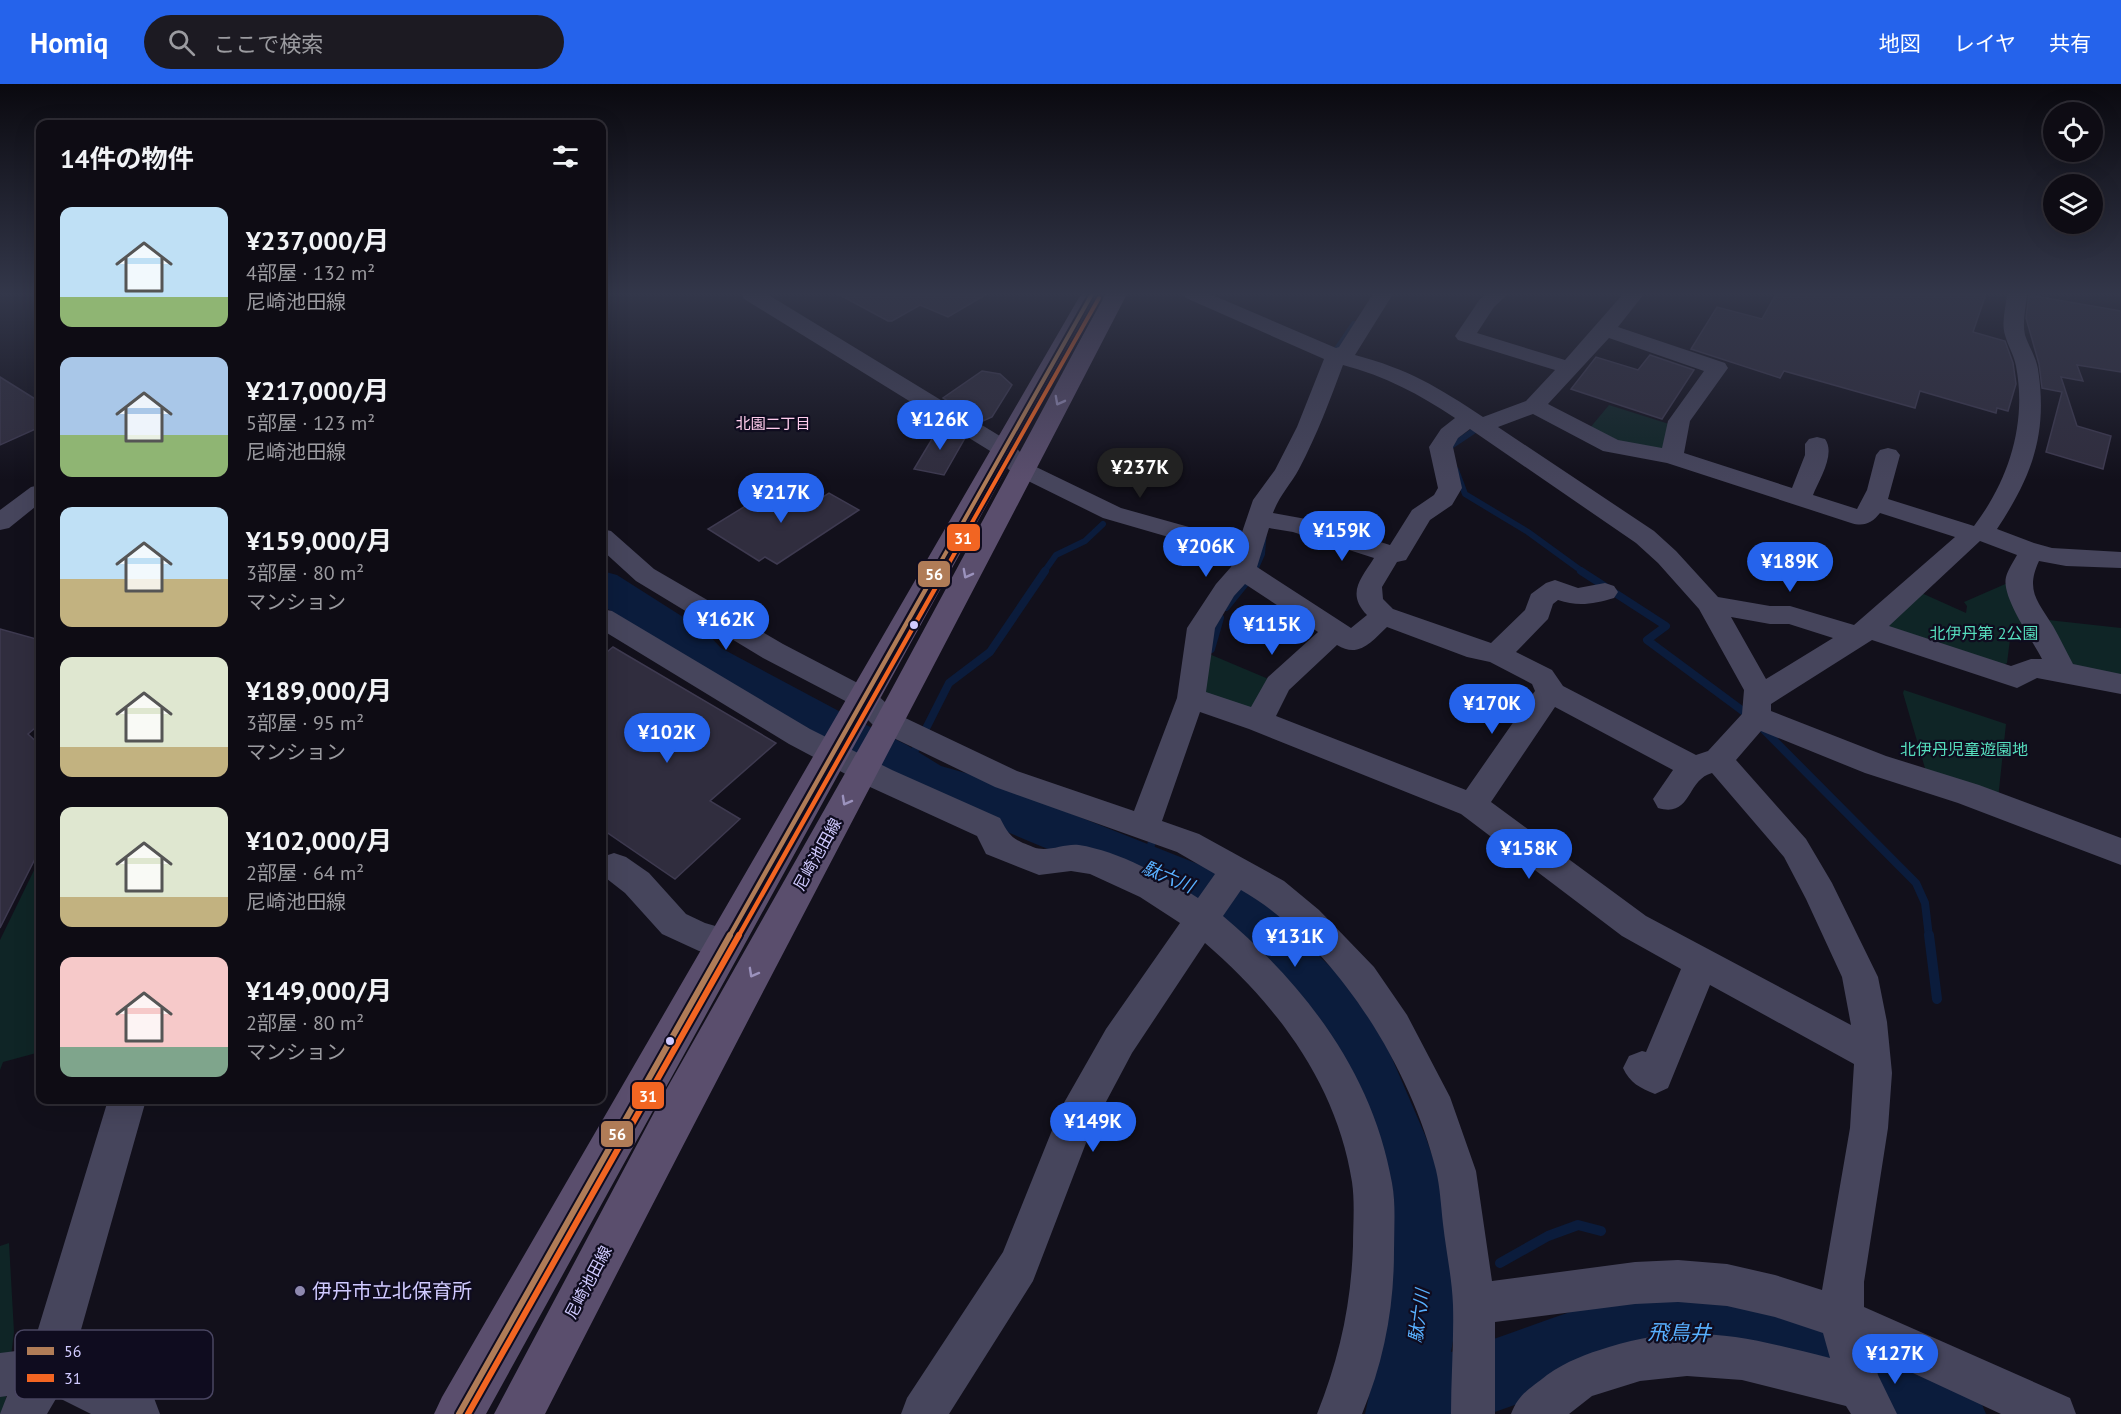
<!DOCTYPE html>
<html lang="ja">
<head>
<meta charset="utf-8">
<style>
	body { margin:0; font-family:"PT Sans","Noto Sans JP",sans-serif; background:#1c1a22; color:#f1f3f6; height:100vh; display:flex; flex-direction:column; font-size:22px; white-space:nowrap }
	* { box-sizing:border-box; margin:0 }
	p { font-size:20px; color:#9b9ba0 }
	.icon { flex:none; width:33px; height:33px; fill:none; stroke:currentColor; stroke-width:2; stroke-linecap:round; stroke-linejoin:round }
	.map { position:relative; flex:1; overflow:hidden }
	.side { position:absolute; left:36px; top:36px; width:570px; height:984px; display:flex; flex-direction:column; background:#0e0c14; border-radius:12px; box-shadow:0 6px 24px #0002,0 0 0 2px #2e2c34 }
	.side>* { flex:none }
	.tools { position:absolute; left:2043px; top:18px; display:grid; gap:12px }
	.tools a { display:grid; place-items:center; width:60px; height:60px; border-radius:50%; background:#0e0c14; box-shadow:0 6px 24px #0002,0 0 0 2px #2e2c34; font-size:30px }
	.price { position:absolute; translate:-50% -51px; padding:0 14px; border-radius:21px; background:#2563eb; color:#fff; font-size:20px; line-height:39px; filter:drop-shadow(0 2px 3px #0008) }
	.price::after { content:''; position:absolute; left:50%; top:36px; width:18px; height:14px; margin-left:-9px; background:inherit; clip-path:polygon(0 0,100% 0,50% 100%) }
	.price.active { background:#222; color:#fff }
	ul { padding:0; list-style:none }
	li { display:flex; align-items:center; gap:18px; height:150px; padding:0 24px }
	li span { display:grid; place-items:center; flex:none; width:168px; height:120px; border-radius:12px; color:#555 }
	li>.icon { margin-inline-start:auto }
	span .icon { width:72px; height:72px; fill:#fffc; stroke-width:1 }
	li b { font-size:26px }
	h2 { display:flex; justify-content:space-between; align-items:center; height:72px; padding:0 24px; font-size:26px }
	header { display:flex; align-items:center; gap:36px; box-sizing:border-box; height:84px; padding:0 30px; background:#2563eb; color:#fff }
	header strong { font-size:28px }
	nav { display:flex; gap:33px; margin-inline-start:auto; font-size:21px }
	.search { width:420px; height:54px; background:#1c1a22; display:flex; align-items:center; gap:15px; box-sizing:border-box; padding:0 21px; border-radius:33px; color:#9b9ba0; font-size:22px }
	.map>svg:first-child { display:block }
</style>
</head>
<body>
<header>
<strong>Homiq</strong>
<div class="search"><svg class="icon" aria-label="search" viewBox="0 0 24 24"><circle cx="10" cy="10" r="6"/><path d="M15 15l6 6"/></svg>ここで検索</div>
<nav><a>地図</a><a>レイヤ</a><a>共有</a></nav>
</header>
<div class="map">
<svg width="2121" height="1330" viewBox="0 0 2121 1330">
	<rect width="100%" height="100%" fill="#12101b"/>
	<path fill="#0f2526" d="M 1609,321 L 1669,340 L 1665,364 C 1641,370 1610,357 1589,345 Z
		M 2010,498 L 2039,535 L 2121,544 L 2121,602 L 2064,586 L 2033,542 L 2012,539 L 2007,579 L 2000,583 L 1883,541 L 1917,507 L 1966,529 L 1967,522 L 1964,518 Z
		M 1202,567 L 1278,599 L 1260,629 L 1196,611 Z
		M 1904,606 L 2006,640 L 1998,715 L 1927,691 L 1903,609 Z
		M 40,774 L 40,968 L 3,978 L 0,986 L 0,856 Z
		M 9,1159 L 14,1248 L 4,1330 L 0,1330 L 0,1162 Z"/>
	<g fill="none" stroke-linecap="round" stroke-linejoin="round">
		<path stroke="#0b1c3c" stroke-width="6" d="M 1338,273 L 1337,265 L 1354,240
			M 1450,368 L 1448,364 L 1475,346
			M 1456,386 L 1465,410 L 1528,448 L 1583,488
			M 1044,488 L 1056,471 L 1085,457 L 1103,440
			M 1254,488 L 1262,470 L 1264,446"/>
		<path stroke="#0b1c3c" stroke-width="8" d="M 1581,487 L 1666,542 L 1647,556 L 1751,633
			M 1226,523 L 1255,487
			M 1211,565 L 1220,534
			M 1760,642 L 1916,799 L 1925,819 L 1929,853
			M 906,684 L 949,599 L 990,568 L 1045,487
			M 1144,782 L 1155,749"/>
		<path stroke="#0b1c3c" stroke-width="10" d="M 1929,851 L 1937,915
			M 1500,1179 L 1548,1152 L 1578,1141 L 1601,1147"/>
		<path fill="#0b1c3c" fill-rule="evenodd" d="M 602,487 L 617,491 L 705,547 L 721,564 L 850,633 L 907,661 L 941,682 L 976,692 L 1208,784 L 1233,797 L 1275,822 L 1301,855 L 1338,890 L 1357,914 L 1388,965 L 1425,1051 L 1438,1088 L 1455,1168 L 1461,1212 L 1451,1268 C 1513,1252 1573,1221 1637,1211 C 1742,1194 1882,1261 1975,1304 L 1986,1330 L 1867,1330 L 1799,1304 L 1758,1292 L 1717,1284 L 1678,1280 L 1641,1281 L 1609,1288 L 1489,1330 L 1365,1330 L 1391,1212 L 1387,1168 L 1372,1088 L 1361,1051 L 1341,999 L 1315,952 L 1296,926 L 1261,891 L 1235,856 L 1195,829 L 1170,816 L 945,722 L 908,711 L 871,687 L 816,659 L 689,586 L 673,569 L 602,521 Z"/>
	</g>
	<path fill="#302d3e" stroke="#3e3a50" stroke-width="1.5" d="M 838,210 L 987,210 L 948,233 L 920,221 L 892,237 L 888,237 Z
		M 1776,210 L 1986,210 L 1973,248 L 2005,257 L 2013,279 L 2016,300 L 2008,327 L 1997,324 L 1996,329 L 1920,307 L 1915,324 L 1784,287 L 1780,294 L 1691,265 L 1717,223 L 1762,235 Z
		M 2029,211 L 2121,227 L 2121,288 L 2077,281 L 2083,297 L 2061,293 L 2077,342 L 2111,352 L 2103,385 L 2046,368 L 2062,308 L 2042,304 L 2039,280 L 2026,234 Z
		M 1650,271 L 1694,286 L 1662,335 L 1571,305 L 1596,273 L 1638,286 Z
		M 982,287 L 1000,290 L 1012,301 L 992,333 L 981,338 L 943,314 Z
		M 0,293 L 40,318 L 40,343 L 0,361 Z
		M 941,340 L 965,354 L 944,391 L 914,385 Z
		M 778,402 L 810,421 L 829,409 L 859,426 L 777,480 L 765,473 L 759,477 L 708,445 Z
		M 0,545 L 40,556 L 40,640 L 28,650 L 40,661 L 40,765 L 0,844 Z
		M 613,563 L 776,659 L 710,717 L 740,735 L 675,795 L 602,745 L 602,572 Z"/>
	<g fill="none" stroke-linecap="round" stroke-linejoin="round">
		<path fill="#46455c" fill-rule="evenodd" d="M 1183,210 L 1210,210 L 1336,264 L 1339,263 L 1373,210 L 1393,210 L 1355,271 C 1408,285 1438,303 1483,333 L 1526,317 L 1555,286 L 1458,256 L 1455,252 L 1480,215 L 1486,210 L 1508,210 L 1494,223 L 1477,249 L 1565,276 L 1623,210 L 1644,210 L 1618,243 L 1725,279 L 1728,284 L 1690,337 L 1684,369 L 1792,404 L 1805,371 L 1805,360 L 1809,355 L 1817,353 L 1825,355 C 1836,370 1819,396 1813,411 L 1857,425 L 1867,406 L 1876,371 L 1880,366 L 1888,364 L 1896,366 L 1900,371 L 1888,415 L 1974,442 C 2009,396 2027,339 2016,282 C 2014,271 2008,262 2005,251 C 2001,238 2006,223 2007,210 L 2027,210 C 2026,223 2022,238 2025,251 C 2029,263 2036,273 2038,285 C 2048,350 2032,392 1997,445 L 2034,459 L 2052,464 L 2121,468 L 2121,484 L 2066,482 L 2039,477 C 2025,507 2038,517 2053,542 C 2060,554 2066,567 2073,580 L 2121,590 L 2121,610 L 2037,594 L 2017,604 L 1872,556 L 1771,620 L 1771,627 L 1886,672 L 1979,701 L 2121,754 L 2121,781 L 1958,719 L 1865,689 L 1761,647 L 1736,676 L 1806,755 L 1832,799 L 1878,893 L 1887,938 L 1892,989 L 1888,1044 L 1864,1198 L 1864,1223 L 2070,1314 L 2076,1330 L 2001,1330 L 1872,1270 L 1878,1291 L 1897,1330 L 1851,1330 L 1846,1322 L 1742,1296 L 1687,1292 L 1640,1297 L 1592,1312 L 1569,1330 L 1511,1330 C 1519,1309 1530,1305 1547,1291 C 1567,1277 1586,1270 1609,1263 C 1691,1237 1750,1254 1830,1274 L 1823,1249 L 1775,1233 L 1727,1222 L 1678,1218 L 1635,1220 L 1495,1238 L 1495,1330 L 1451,1330 C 1451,1294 1454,1257 1453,1221 C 1452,1194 1446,1167 1443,1140 C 1441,1122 1440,1103 1436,1086 C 1410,982 1335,860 1241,806 L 1223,832 C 1306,902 1373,990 1392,1099 C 1396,1121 1394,1144 1394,1167 C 1394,1224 1384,1277 1362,1330 L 1317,1330 C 1339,1275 1351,1222 1353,1162 C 1353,1141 1355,1119 1352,1098 C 1337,1001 1278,922 1205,859 L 1132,969 L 1091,1046 L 1033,1197 L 949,1330 L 901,1330 L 907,1314 L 1003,1168 L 1061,1024 L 1106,945 L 1180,839 L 1140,813 L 1090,790 L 1071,787 L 1039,791 L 986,770 L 977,752 L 870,703 L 789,660 L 602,546 L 602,525 L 612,527 L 810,645 L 892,686 L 1000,734 C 1010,753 1012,755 1033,763 C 1048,769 1064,759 1079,761 C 1118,767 1166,793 1198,814 L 1215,790 L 1177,768 L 995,703 L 879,647 L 853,621 L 763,574 L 636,497 L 602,466 L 602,445 L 611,447 L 654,485 L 783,560 L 873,607 L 899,631 L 1017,687 L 1134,727 L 1177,614 L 1187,544 L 1216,500 L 1231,483 L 1234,472 L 1103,434 L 1014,390 L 1010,385 L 1014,380 L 1022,378 L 1030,380 L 1121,424 L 1239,457 L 1253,416 L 1275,386 L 1297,343 L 1324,275 L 1186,214 ZM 1609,254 L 1704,287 L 1668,337 L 1662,364 L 1618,356 L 1548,320 ZM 1343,281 C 1385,292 1419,310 1455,334 L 1441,345 L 1429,363 L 1438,404 L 1434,411 L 1412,426 L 1390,461 L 1306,435 L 1273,429 C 1279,412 1291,400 1299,385 C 1317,351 1330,316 1343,281 ZM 1533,330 L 1603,367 L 1667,379 L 1851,439 C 1864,443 1872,439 1880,429 L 1955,453 L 1854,541 L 1790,522 L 1770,522 L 1718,513 L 1676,467 L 1654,447 L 1498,343 ZM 1470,345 L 1636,459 L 1658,479 L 1699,525 L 1744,606 L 1742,630 L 1708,667 L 1696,671 L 1563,602 L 1552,586 L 1516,568 L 1548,535 L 1553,520 L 1558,516 C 1578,523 1594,520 1614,514 L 1618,508 L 1614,502 L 1605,499 L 1578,504 L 1555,496 L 1546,499 L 1531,510 L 1525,526 L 1491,559 L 1393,525 L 1383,515 L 1382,503 L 1397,478 L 1406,476 L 1430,436 L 1452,421 L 1462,404 L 1453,363 L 1458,354 ZM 1269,444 L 1293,448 L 1374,474 C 1361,495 1346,509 1367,531 L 1351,544 L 1257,483 ZM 1980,457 L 2017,471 C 2013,478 2008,486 2006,493 C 2001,513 2032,555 2042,575 L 2031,575 L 2011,582 L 1889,542 ZM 1245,500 L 1318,548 L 1268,593 L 1251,623 L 1206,608 L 1215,544 L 1234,512 ZM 1731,533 L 1770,540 L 1789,540 L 1833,554 L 1766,595 ZM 1387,543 L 1467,573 L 1490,578 L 1532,600 L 1535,607 L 1466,706 L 1276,632 L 1289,606 L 1337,561 C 1359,575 1372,557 1387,543 ZM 1555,623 L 1673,686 L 1653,715 L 1658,724 C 1692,734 1686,696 1712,689 L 1784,773 L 1806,815 L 1842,893 L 1851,941 L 1646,832 L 1491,718 ZM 1200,628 L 1249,645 L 1461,730 L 1622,852 L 1681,885 L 1646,968 L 1642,967 L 1629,972 L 1623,984 C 1630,999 1640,1004 1655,1010 L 1668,1004 L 1710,901 L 1854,980 L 1850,1044 L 1822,1206 L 1775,1191 L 1727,1180 L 1678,1176 L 1635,1178 L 1492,1197 L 1476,1087 L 1450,1013 L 1407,931 L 1374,883 L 1319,826 L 1284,797 L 1199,750 L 1162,737 Z
			M 40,401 L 40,419 L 9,444 L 0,446 L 0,426 L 31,403 Z
			M 614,769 L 626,773 L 649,789 L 686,830 L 705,839 L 736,848 L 741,858 L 736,868 L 724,873 L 699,867 L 662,850 L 625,809 L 602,791 L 602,773 Z
			M 108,1016 L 146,1016 L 73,1274 L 154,1314 L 160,1330 L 91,1330 L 57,1313 L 47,1330 L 0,1330 L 7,1312 L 0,1313 L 0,1269 L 32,1265 Z"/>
		<path fill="#46455c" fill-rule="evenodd" d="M 741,210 L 767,210 L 1013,360 L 1035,385 L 1031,391 C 1013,395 1006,383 995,370 L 744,215 Z"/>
		<path fill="#5a4e6d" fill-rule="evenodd" d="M 1081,210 L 1103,210 L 486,1330 L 434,1330 L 442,1313 Z
			M 1105,210 L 1127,210 C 934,584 736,955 545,1330 L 494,1330 L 667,1004 L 874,638 Z"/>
		<defs>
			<path id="bus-1-far2" d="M 935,488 L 1092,210"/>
			<path id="bus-1-far1" d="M 729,853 L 936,487"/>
			<path id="bus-1" d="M 459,1330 L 730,851"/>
			<path id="bus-2-far2" d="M 944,488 L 1099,214"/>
			<path id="bus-2-far1" d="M 738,853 L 945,487"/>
			<path id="bus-2" d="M 468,1330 L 739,851"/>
		</defs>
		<use href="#bus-1-far2" stroke="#0f0c1f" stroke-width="8"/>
		<use href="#bus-1-far1" stroke="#0f0c1f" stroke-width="9"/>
		<use href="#bus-1" stroke="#0f0c1f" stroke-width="10"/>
		<use href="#bus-2-far2" stroke="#0f0c1f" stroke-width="8"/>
		<use href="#bus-2-far1" stroke="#0f0c1f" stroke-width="9"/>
		<use href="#bus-2" stroke="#0f0c1f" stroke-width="10"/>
		<use href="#bus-1-far2" stroke="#b07c57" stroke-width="4"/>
		<use href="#bus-1-far1" stroke="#b07c57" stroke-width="4.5"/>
		<use href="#bus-1" stroke="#b07c57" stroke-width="6"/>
		<use href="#bus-2-far2" stroke="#f26522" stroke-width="4"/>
		<use href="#bus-2-far1" stroke="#f26522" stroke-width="4.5"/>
		<use href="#bus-2" stroke="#f26522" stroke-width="6"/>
	</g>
	<defs><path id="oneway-chevron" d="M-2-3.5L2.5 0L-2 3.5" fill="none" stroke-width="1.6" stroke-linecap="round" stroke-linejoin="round" transform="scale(1.5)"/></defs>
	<g stroke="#9b92bd">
		<use href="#oneway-chevron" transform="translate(1059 317) rotate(118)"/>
		<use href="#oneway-chevron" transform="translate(967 490) rotate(118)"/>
		<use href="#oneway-chevron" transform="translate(846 717) rotate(119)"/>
		<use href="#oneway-chevron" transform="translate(753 889) rotate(119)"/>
	</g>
	<linearGradient id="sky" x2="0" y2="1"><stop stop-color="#0a090f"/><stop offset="0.53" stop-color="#33374a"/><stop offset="1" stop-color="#33374a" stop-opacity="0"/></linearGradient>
	<rect width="2121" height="396" fill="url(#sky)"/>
	<g fill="#d0caff" stroke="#0f0c1f" stroke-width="2">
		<circle cx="914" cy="541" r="5"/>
		<circle cx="670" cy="957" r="5"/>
	</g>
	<circle fill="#8e89af" stroke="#0f0c1f" stroke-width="2" cx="300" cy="1207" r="6"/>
	<g text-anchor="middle" stroke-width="4.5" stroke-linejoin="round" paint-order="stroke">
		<g font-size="15" fill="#ffccec" stroke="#0f0c1f">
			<text x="773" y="345">北園二丁目</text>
		</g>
		<g font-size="16" fill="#56dfbe" stroke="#0f0c1f">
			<text x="1984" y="555">北伊丹第 2公園</text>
			<text x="1964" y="671">北伊丹児童遊園地</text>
		</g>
		<g font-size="16" fill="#d0caff" stroke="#0f0c1f">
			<text transform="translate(817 770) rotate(-61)" y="6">尼崎池田線</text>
			<text transform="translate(588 1198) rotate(-62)" y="6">尼崎池田線</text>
		</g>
		<g font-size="18" font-style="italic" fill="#58b0ff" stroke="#0f0c1f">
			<text transform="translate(1168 793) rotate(23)" y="6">駄六川</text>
			<text transform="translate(1419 1232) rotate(-82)" y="6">駄六川</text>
		</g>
		<g font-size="20" fill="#d0caff" stroke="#0f0c1f" text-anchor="start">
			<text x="312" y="1214">伊丹市立北保育所</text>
		</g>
		<g font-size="21" font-style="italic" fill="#58b0ff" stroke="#0f0c1f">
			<text transform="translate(1679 1249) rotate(1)" y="7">飛鳥井</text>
		</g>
	</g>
	<rect x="15" y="1246" width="198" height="69" rx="9" fill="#0f0c1f" stroke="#494562" stroke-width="1.5"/>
	<rect x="27" y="1263" width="27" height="8" fill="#b07c57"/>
	<rect x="27" y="1290" width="27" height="8" fill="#f26522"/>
	<g font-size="16" fill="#d0caff">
		<text x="64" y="1273">56</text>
		<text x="64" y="1300">31</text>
	</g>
	<g stroke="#0f0c1f" stroke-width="2">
		<rect x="946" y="439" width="35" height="29" rx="6" fill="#f26522"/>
		<rect x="917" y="476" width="34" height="28" rx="6" fill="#b07c57"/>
		<rect x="631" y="997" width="34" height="29" rx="6" fill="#f26522"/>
		<rect x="600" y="1036" width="34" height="28" rx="6" fill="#b07c57"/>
	</g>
	<g font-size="16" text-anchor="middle" font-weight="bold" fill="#fff">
		<text x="963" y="460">31</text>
		<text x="934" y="496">56</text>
		<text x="648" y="1018">31</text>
		<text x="617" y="1056">56</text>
	</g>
</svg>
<div class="tools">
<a><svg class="icon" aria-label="locate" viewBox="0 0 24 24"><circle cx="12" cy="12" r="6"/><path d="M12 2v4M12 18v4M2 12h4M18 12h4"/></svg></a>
<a><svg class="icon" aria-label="layers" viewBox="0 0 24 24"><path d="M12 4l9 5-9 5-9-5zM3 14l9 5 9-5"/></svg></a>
</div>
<b class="price" style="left:940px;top:367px">¥126K</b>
<b class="price active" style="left:1140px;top:415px">¥237K</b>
<b class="price" style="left:781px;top:440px">¥217K</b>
<b class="price" style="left:1342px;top:478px">¥159K</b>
<b class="price" style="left:1206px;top:494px">¥206K</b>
<b class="price" style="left:1790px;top:509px">¥189K</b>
<b class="price" style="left:726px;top:567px">¥162K</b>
<b class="price" style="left:1272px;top:572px">¥115K</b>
<b class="price" style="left:1492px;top:651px">¥170K</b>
<b class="price" style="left:667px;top:680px">¥102K</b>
<b class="price" style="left:1529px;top:796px">¥158K</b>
<b class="price" style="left:1295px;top:884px">¥131K</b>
<b class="price" style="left:1093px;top:1069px">¥149K</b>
<b class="price" style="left:1895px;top:1301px">¥127K</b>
<section class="side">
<h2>14件の物件<svg class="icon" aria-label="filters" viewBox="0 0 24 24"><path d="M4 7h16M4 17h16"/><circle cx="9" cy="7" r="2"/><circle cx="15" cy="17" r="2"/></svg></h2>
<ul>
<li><span style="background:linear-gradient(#bfe0f5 75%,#8fb573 0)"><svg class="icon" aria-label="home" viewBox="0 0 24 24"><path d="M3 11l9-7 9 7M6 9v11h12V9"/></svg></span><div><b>¥237,000/月</b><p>4部屋 · 132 m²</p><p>尼崎池田線</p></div></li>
<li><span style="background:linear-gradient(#a9c7e8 65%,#8fb573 0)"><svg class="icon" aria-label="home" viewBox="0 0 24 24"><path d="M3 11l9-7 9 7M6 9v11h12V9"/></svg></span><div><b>¥217,000/月</b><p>5部屋 · 123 m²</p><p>尼崎池田線</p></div></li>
<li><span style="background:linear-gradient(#bfe0f5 60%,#c2b280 0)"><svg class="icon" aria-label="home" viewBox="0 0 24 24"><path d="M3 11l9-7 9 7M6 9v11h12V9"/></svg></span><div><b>¥159,000/月</b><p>3部屋 · 80 m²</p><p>マンション</p></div></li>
<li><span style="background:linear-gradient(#dfe7d0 75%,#c2b280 0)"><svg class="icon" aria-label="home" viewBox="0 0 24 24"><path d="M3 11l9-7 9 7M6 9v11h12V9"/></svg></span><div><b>¥189,000/月</b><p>3部屋 · 95 m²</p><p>マンション</p></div></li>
<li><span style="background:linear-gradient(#dfe7d0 75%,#c2b280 0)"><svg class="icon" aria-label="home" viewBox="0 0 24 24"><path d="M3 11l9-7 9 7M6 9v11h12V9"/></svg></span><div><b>¥102,000/月</b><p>2部屋 · 64 m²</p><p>尼崎池田線</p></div></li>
<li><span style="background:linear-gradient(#f6c9c9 75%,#7fa58c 0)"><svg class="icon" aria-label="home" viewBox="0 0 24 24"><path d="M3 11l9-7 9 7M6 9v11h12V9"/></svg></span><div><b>¥149,000/月</b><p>2部屋 · 80 m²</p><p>マンション</p></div></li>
</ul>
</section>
</div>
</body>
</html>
